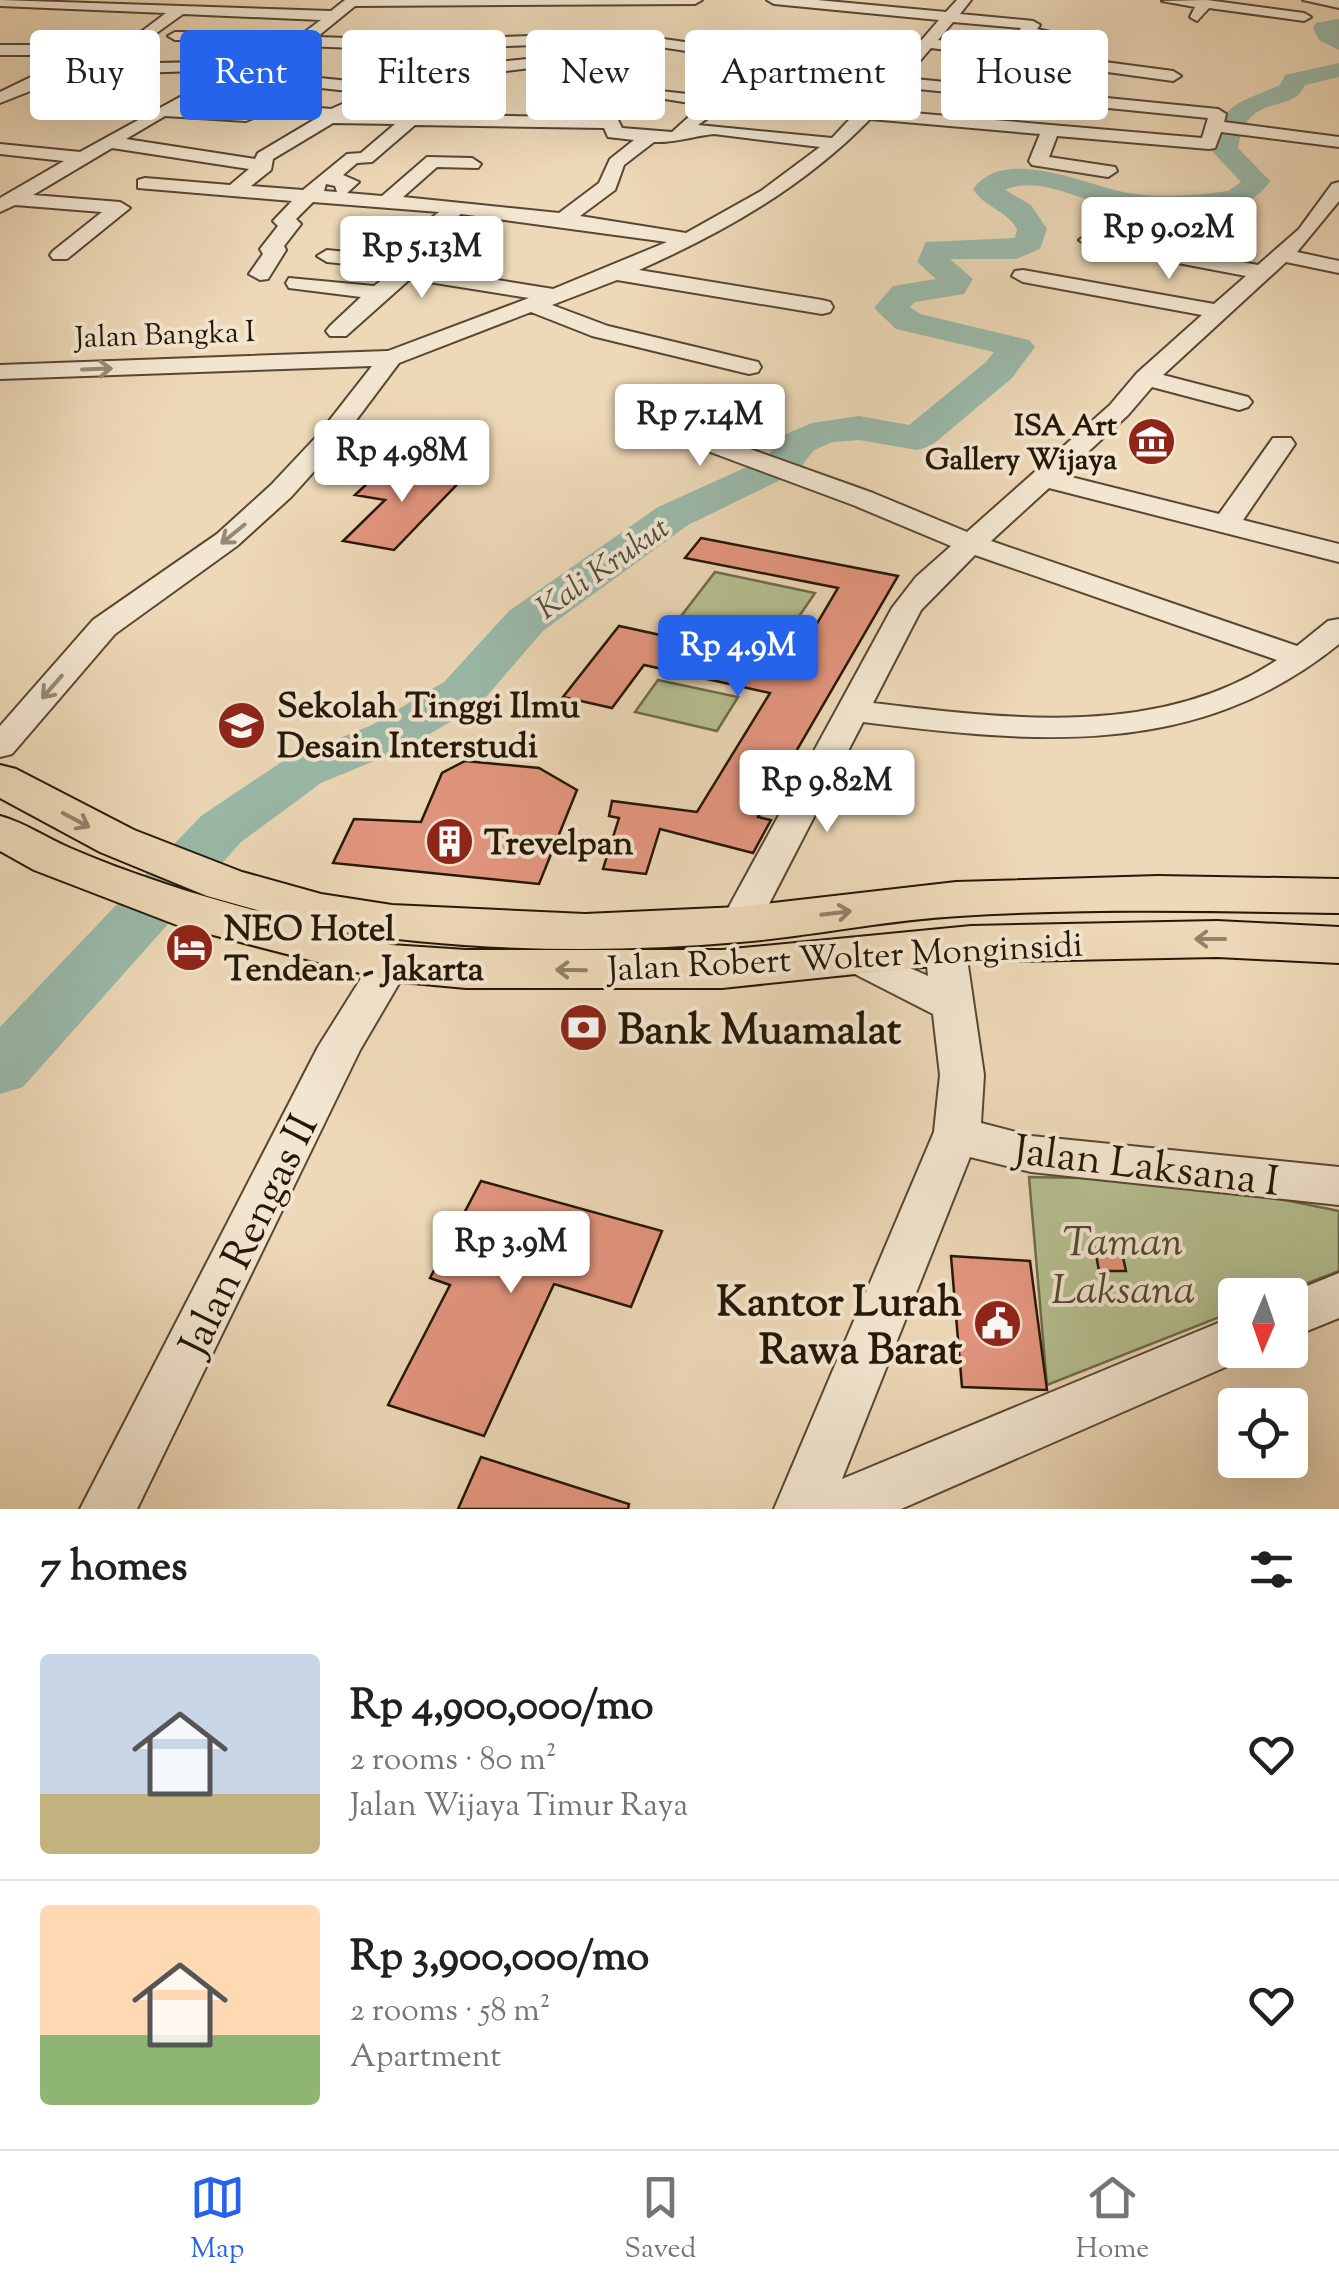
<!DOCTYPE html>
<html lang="en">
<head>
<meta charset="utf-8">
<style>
	body { margin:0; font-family:"Sorts Mill Goudy",serif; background:#f2f2f2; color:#202124; height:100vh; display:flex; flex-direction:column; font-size:38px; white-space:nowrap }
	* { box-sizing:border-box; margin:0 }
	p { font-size:32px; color:#757577 }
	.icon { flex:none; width:55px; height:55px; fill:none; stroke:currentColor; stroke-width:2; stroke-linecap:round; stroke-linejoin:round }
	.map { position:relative; height:1509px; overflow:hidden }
	.panel { display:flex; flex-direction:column; background:#fff; flex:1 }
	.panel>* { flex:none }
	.guide { position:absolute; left:30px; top:30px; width:1280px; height:90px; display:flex; gap:20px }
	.needle { width:65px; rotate:182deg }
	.tools { position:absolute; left:1218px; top:1278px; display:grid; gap:20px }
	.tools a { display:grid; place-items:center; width:90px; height:90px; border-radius:10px; background:#fff; box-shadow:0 10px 40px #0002; font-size:50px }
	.price { position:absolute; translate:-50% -85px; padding:0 22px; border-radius:10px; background:#fff; color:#222; font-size:32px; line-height:65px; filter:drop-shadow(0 2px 5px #0008) }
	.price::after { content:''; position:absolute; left:50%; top:60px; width:30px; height:22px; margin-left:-15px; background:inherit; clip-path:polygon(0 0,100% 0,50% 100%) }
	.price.current { background:#2563eb; color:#fff }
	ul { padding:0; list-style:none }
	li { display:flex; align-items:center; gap:30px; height:250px; padding:0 40px }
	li+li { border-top:2px solid #e0e0e0 }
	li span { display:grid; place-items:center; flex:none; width:280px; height:200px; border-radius:10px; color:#555 }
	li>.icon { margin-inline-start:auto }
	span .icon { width:120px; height:120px; fill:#fffc; stroke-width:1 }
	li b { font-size:42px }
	h2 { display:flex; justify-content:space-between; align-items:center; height:120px; padding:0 40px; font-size:42px }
	.tag { padding:0 35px; border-radius:10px; background:#fff; box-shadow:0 10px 40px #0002; font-size:35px; line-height:90px }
	.tag.current { background:#2563eb; color:#fff }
	.tab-bar { display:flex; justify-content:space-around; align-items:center; height:140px; border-top:2px solid #e0e0e0; background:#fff; font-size:28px; color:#757577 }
	.tab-bar a { display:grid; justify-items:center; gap:5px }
	.tab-bar .current { color:#2563eb }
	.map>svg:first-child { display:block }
</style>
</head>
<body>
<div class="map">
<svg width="1339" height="1509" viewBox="0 0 1339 1509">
	<rect width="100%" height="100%" fill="#edd8b7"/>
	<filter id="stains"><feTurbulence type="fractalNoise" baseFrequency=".002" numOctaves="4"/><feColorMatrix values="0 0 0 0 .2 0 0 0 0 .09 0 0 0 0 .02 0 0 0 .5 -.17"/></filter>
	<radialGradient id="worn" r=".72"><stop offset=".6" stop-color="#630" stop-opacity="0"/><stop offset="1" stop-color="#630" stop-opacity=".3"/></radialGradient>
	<path fill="#b5bf90" stroke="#6e6b4c" stroke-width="2.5" d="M 715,572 L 815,593 L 778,647 L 675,624 Z
		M 658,680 L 738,697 L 717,731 L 635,712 Z
		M 1029,1177 L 1187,1180 L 1339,1211 L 1339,1271 L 1277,1295 L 1235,1295 L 1235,1311 L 1047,1385 Z"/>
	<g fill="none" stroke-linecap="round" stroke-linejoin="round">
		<path fill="#9abaab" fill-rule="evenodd" d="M 1339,19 L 1339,50 L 1319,40 L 1313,28 L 1316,23 Z
			M 1339,63 L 1339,77 L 1305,85 C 1291,117 1247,89 1238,148 L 1270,181 C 1247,221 1159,218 1118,209 C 1085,202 1038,174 1005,190 L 1031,205 L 1047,229 L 1040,249 L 1016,259 L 950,259 L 973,279 L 964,294 L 915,302 L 910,307 L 920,314 L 1029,340 L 1035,347 L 1012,378 L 931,446 L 917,450 L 859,440 L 833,442 L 814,450 L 797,472 L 688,525 L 543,631 L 480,704 L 408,747 L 321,783 L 241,842 L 23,1087 L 0,1094 L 0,1027 L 201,816 L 283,761 L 372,725 L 444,682 L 509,611 L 658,507 L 749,466 L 769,454 L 786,434 L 812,423 L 859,416 L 909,425 L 986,362 L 994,352 L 896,329 L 874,308 L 893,286 L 936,279 L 917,262 L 926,242 L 1015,238 L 1017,229 C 1006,210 984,207 973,189 C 1006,143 1092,189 1135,194 C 1166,198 1198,195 1228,191 L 1241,182 L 1211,150 C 1219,102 1243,102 1280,85 L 1285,75 Z"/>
	</g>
	<path fill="#e49680" stroke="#261707" stroke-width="2.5" d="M 421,465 L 468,473 L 394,550 L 343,541 L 385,500 L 355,495 L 375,476 L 406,481 Z
		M 701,538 L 898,576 L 758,817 L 771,820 L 753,853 L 660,829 L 646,874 L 603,869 L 619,818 L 609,816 L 612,801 L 697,812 L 770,693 L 644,665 L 612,708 L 563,697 L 619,626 L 789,663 L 795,661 L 838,588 L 685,558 Z
		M 465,761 L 539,768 L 577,790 L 539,884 L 333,863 L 354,819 L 421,822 L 442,773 Z
		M 481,1181 L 662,1231 L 631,1307 L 554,1284 L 484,1436 L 388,1405 L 450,1285 L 430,1278 Z
		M 1093,1238 L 1119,1239 L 1126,1271 L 1099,1271 Z
		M 951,1256 L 1030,1261 L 1047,1390 L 962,1387 Z
		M 481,1457 L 629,1504 L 628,1509 L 458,1509 Z"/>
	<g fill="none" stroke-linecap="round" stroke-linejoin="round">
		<defs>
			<path id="minor" d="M 0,0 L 331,11 L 345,0 L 702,0 L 695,4 L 355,6 L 317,37 L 410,40 L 620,33 L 779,55 L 900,65 L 939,20 L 774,4 L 767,0 L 817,0 L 946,12 L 957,0 L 971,0 L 960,14 L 1033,21 L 1040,25 L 1037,29 L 1072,37 C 1060,45 1030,40 1018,32 L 1021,28 L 953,22 L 938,40 L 1173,71 L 1181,76 L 1173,81 L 931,48 L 905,78 L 1218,109 L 1226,114 L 1224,122 L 1339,137 L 1339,147 L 1221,132 L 1215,148 L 1209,149 L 1057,136 L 1049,157 L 1115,167 L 1117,171 L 1108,177 L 1032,165 L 1029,161 L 1040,134 L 870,119 C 804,187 724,232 639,270 L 822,300 L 830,302 L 833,307 L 830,312 L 822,314 L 617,280 L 552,305 L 608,326 L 758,362 L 761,367 L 758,372 L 749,374 L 592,336 L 531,312 L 399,363 L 336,447 L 291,497 L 237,546 L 115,634 L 12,754 L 0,757 L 0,726 L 93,620 L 217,534 L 271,485 L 318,435 L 372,366 L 0,379 L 0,365 L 388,351 L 529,298 L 410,279 L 346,336 L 330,336 L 326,331 L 330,326 L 361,297 L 289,288 L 286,283 L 289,278 L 374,286 L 396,269 L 327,262 L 317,256 L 327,250 L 384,256 L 439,212 L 313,202 L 296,219 L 301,224 L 284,246 L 286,250 L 268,279 L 260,280 L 249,274 L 263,254 L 260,249 L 278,226 L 273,221 L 292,201 L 138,188 L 138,180 L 145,178 L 230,185 L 249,169 L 112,148 L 33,195 L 120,202 L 130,208 L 67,259 L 53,259 L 50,255 L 53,251 L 102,212 L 15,205 L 0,212 L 0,198 L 64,161 L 0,154 L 0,144 L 80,152 L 229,70 L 71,75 L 0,103 L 0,92 L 33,76 L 70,65 L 247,61 L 287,42 L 175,40 L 168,36 L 175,32 L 302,34 L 321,20 L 183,14 L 126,55 L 118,50 L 121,47 L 166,13 L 0,6 ZM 612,42 L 588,92 L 577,95 L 561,117 L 349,113 L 357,106 L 349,101 L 331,109 L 263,103 L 244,111 L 181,107 L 236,79 L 349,91 L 478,88 L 472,99 L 480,104 L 486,103 L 497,83 L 489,78 L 349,81 L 252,71 L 303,46 L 410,50 ZM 627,42 L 765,63 L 714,97 L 634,88 L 634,94 L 702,105 L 672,132 L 622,128 L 618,120 L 578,117 L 589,101 L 602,95 ZM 782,65 L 892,74 L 832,138 L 698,125 ZM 898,87 L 1208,118 L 1202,138 L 878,110 ZM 265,113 L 317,118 L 258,153 L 255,159 L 126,139 L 165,116 L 246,121 ZM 333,123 L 395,124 L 361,153 L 347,154 L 303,190 L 251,186 L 271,170 L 273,159 ZM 415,125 L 604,128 L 608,137 L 634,140 L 610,159 L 599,183 L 559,213 L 403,197 L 437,167 L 478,168 L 481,164 L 472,158 L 427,157 L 382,196 L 347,193 L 359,182 L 343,175 L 357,163 L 372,162 ZM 714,134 L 820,147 L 761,191 L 686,233 L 580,216 L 615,190 L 624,165 L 654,142 C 677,143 692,136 714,134 ZM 326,184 L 335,186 L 337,192 L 324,191 ZM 461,214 L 667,242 L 553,289 L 423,268 L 422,261 L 407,258 Z
				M 1207,0 L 1304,13 L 1311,17 L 1304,21 L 1209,8 L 1197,21 L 1190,17 L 1195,7 L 1162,1 Z
				M 1303,0 L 1339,0 L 1339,8 Z
				M 0,45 L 95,45 L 103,50 L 95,55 L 0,55 Z
				M 575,54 L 583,59 L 580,62 L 489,73 L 481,68 L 489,63 Z
				M 1339,182 L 1339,201 L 1297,252 L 1339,261 L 1339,273 L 1286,262 L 1163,375 L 1248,397 L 1252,402 L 1248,407 L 1239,410 L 1152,387 L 1128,415 L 1063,475 L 1219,514 L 1273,438 L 1291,438 L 1295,444 L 1243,520 L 1339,544 L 1339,562 L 1049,488 L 991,541 L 1297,646 L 1328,621 L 1339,619 L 1339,644 C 1196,760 1035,743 863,722 L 753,935 L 739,939 L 725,935 L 719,925 L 892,608 L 916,577 L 951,546 L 853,505 L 651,430 L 647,425 L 651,420 L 669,420 L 873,493 L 967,532 L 1110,405 L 1137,373 L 1202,315 L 1023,282 L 1012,276 L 1015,271 L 1023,270 L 1214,304 L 1246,276 L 1089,246 L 1079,240 L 1089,234 L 1258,265 L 1299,229 L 1332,184 ZM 975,555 L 1277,660 C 1159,739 1006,719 873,703 L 921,610 Z
				M 945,931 L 959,935 L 965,945 L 984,1075 L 981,1123 L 1031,1136 L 1339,1167 L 1339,1205 L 1031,1172 L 970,1157 L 842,1479 L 1235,1316 L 1235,1350 L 1256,1350 L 1253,1355 L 901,1509 L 774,1509 L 934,1132 L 940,1075 L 933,1014 L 843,968 L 837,958 L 843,948 L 857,944 L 928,976 L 925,945 L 931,935 Z
				M 391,949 L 405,953 L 411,963 L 360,1050 L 137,1509 L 80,1509 L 318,1047 L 377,953 Z
				M 1339,1273 L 1339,1318 L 1290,1338 L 1290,1295 L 1285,1295 Z"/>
			<path id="major" d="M 0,765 L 16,769 L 134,830 L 242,872 L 321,894 L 392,905 L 585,914 L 739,907 L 956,882 L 1158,876 L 1339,879 L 1339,913 C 1212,911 1085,908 959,916 C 885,920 813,936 740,942 C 604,954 464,951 330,930 L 391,945 L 466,950 L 722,950 L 971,926 L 1217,921 L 1339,927 L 1339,963 L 1217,957 L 971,962 L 722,988 L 466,988 L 391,981 L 182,927 L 34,870 L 0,851 L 0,816 C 26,823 46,838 70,848 C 144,880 222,903 300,922 L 207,896 L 100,852 L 0,798 Z"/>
		</defs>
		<use href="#minor" stroke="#584733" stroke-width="4"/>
		<use href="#major" stroke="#261707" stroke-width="4"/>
		<use href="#minor" fill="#f3e6d0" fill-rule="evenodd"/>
		<use href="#major" fill="#edd8b7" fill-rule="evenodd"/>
	</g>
	<defs><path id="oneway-shaft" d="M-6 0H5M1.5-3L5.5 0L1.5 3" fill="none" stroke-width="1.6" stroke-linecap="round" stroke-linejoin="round" transform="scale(2.5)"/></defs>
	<g stroke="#978976">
		<use href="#oneway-shaft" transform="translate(97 369) rotate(-2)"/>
		<use href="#oneway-shaft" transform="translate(233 534) rotate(141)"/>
		<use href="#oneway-shaft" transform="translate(52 687) rotate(131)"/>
	</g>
	<g stroke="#938168">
		<use href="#oneway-shaft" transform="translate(76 820) rotate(28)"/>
		<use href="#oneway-shaft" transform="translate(836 913) rotate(-7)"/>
		<use href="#oneway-shaft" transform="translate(1210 939) rotate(180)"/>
		<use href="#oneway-shaft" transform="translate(571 970) rotate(-179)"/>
	</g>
	<defs>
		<symbol id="museum-disc" viewBox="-11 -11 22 22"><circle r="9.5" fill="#8f2418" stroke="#f3e6d0"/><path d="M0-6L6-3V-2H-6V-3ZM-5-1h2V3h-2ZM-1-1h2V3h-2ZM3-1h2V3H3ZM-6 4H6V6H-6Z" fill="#fff"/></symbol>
		<symbol id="university-disc" viewBox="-11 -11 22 22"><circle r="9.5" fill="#8f2418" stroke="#f3e6d0"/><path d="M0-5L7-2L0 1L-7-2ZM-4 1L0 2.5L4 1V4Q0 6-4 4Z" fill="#fff"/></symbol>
		<symbol id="building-disc" viewBox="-11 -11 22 22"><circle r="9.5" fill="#8f2418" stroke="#f3e6d0"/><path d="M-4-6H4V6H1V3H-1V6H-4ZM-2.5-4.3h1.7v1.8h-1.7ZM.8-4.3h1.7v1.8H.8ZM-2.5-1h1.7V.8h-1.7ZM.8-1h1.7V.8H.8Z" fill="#fff"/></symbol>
		<symbol id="hotel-disc" viewBox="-11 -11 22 22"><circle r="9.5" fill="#8f2418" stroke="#f3e6d0"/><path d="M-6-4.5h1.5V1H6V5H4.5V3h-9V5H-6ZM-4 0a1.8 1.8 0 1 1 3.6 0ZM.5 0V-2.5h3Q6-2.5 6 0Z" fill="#fff"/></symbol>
		<symbol id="bank-disc" viewBox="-11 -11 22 22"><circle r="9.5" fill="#8f2418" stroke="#f3e6d0"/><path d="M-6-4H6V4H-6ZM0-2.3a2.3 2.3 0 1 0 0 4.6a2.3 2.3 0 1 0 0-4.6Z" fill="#fff"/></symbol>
		<symbol id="civic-disc" viewBox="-11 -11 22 22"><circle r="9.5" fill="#8f2418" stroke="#f3e6d0"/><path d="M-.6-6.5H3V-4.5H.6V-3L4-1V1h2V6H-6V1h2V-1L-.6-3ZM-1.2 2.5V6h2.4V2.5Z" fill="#fff"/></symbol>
	</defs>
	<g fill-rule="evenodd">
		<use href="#museum-disc" x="1124" y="414" width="55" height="55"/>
		<use href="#university-disc" x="214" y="698" width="55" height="55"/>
		<use href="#building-disc" x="422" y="814" width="55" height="55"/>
		<use href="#hotel-disc" x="162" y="920" width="55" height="55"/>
		<use href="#bank-disc" x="556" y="1000" width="55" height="55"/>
		<use href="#civic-disc" x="970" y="1296" width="55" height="55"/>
	</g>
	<g text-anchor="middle" stroke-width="8" stroke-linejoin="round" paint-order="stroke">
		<g font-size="30" fill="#261707" stroke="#f3e6d0">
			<text transform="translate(165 334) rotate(-2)" y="10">Jalan Bangka I</text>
		</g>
		<g font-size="30" font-weight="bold" fill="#261707" stroke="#f3e6d0" text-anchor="end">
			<text x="1117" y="435">ISA Art<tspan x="1117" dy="34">Gallery Wijaya</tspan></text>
		</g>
		<g font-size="32" font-style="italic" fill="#4f5040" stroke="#f3e6d0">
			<text transform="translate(602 567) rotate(-35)" y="11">Kali Krukut</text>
		</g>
		<g font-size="35" font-weight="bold" fill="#261707" stroke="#f3e6d0" text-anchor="start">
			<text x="277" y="717">Sekolah Tinggi Ilmu<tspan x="277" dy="40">Desain Interstudi</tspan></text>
			<text x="484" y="854">Trevelpan</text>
			<text x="224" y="940">NEO Hotel<tspan x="224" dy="40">Tendean - Jakarta</tspan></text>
		</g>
		<g font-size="35" fill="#261707" stroke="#f3e6d0">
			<text transform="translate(845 956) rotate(-3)" y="12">Jalan Robert Wolter Monginsidi</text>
		</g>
		<g font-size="42" font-weight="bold" fill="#261707" stroke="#f3e6d0" text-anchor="start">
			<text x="618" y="1043">Bank Muamalat</text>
			<text x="962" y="1315" text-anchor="end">Kantor Lurah<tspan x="962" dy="48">Rawa Barat</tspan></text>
		</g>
		<g font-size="42" fill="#261707" stroke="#f3e6d0">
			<text transform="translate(1147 1164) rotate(7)" y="15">Jalan Laksana I</text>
			<text transform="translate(247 1234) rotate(-64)" y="15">Jalan Rengas II</text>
		</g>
		<g font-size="42" font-style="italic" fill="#514930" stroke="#f3e6d0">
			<text x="1123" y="1255">Taman<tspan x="1123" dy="48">Laksana</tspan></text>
		</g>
	</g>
	<rect width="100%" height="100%" filter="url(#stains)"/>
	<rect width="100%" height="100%" fill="url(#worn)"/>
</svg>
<div class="tools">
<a><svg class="needle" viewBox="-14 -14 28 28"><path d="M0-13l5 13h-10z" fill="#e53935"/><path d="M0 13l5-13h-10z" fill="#757577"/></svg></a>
<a><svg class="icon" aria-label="locate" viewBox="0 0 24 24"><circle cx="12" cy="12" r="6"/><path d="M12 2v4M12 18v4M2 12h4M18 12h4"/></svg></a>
</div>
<b class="price" style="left:1169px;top:282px">Rp 9.02M</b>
<b class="price" style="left:422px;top:301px">Rp 5.13M</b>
<b class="price" style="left:700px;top:469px">Rp 7.14M</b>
<b class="price" style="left:402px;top:505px">Rp 4.98M</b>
<b class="price current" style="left:738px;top:700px">Rp 4.9M</b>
<b class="price" style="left:827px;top:835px">Rp 9.82M</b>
<b class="price" style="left:511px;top:1296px">Rp 3.9M</b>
<div class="guide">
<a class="tag">Buy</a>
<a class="tag current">Rent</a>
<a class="tag">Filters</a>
<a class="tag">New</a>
<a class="tag">Apartment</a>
<a class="tag">House</a>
</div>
</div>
<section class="panel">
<h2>7 homes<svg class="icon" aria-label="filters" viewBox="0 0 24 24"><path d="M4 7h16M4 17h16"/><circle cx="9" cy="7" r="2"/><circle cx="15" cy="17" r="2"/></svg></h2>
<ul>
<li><span style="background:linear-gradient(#c9d6e8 70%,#c2b280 0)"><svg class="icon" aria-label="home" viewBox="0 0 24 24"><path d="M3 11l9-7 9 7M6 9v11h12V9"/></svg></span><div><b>Rp 4,900,000/mo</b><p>2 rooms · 80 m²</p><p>Jalan Wijaya Timur Raya</p></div><svg class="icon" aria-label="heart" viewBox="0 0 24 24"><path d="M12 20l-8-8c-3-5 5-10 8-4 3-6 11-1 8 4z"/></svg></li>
<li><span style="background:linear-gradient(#ffd9b3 65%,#8fb573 0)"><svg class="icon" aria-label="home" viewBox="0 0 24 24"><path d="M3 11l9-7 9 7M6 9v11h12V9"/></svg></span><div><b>Rp 3,900,000/mo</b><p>2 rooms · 58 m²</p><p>Apartment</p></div><svg class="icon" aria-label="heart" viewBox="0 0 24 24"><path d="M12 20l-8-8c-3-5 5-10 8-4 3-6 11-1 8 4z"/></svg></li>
</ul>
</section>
<nav class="tab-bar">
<a class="current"><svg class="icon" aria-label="map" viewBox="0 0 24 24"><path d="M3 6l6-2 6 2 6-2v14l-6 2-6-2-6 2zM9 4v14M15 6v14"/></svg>Map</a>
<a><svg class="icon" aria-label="saved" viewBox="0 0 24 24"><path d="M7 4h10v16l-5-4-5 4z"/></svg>Saved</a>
<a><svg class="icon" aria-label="home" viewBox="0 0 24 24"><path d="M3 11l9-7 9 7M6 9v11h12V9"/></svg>Home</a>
</nav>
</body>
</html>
